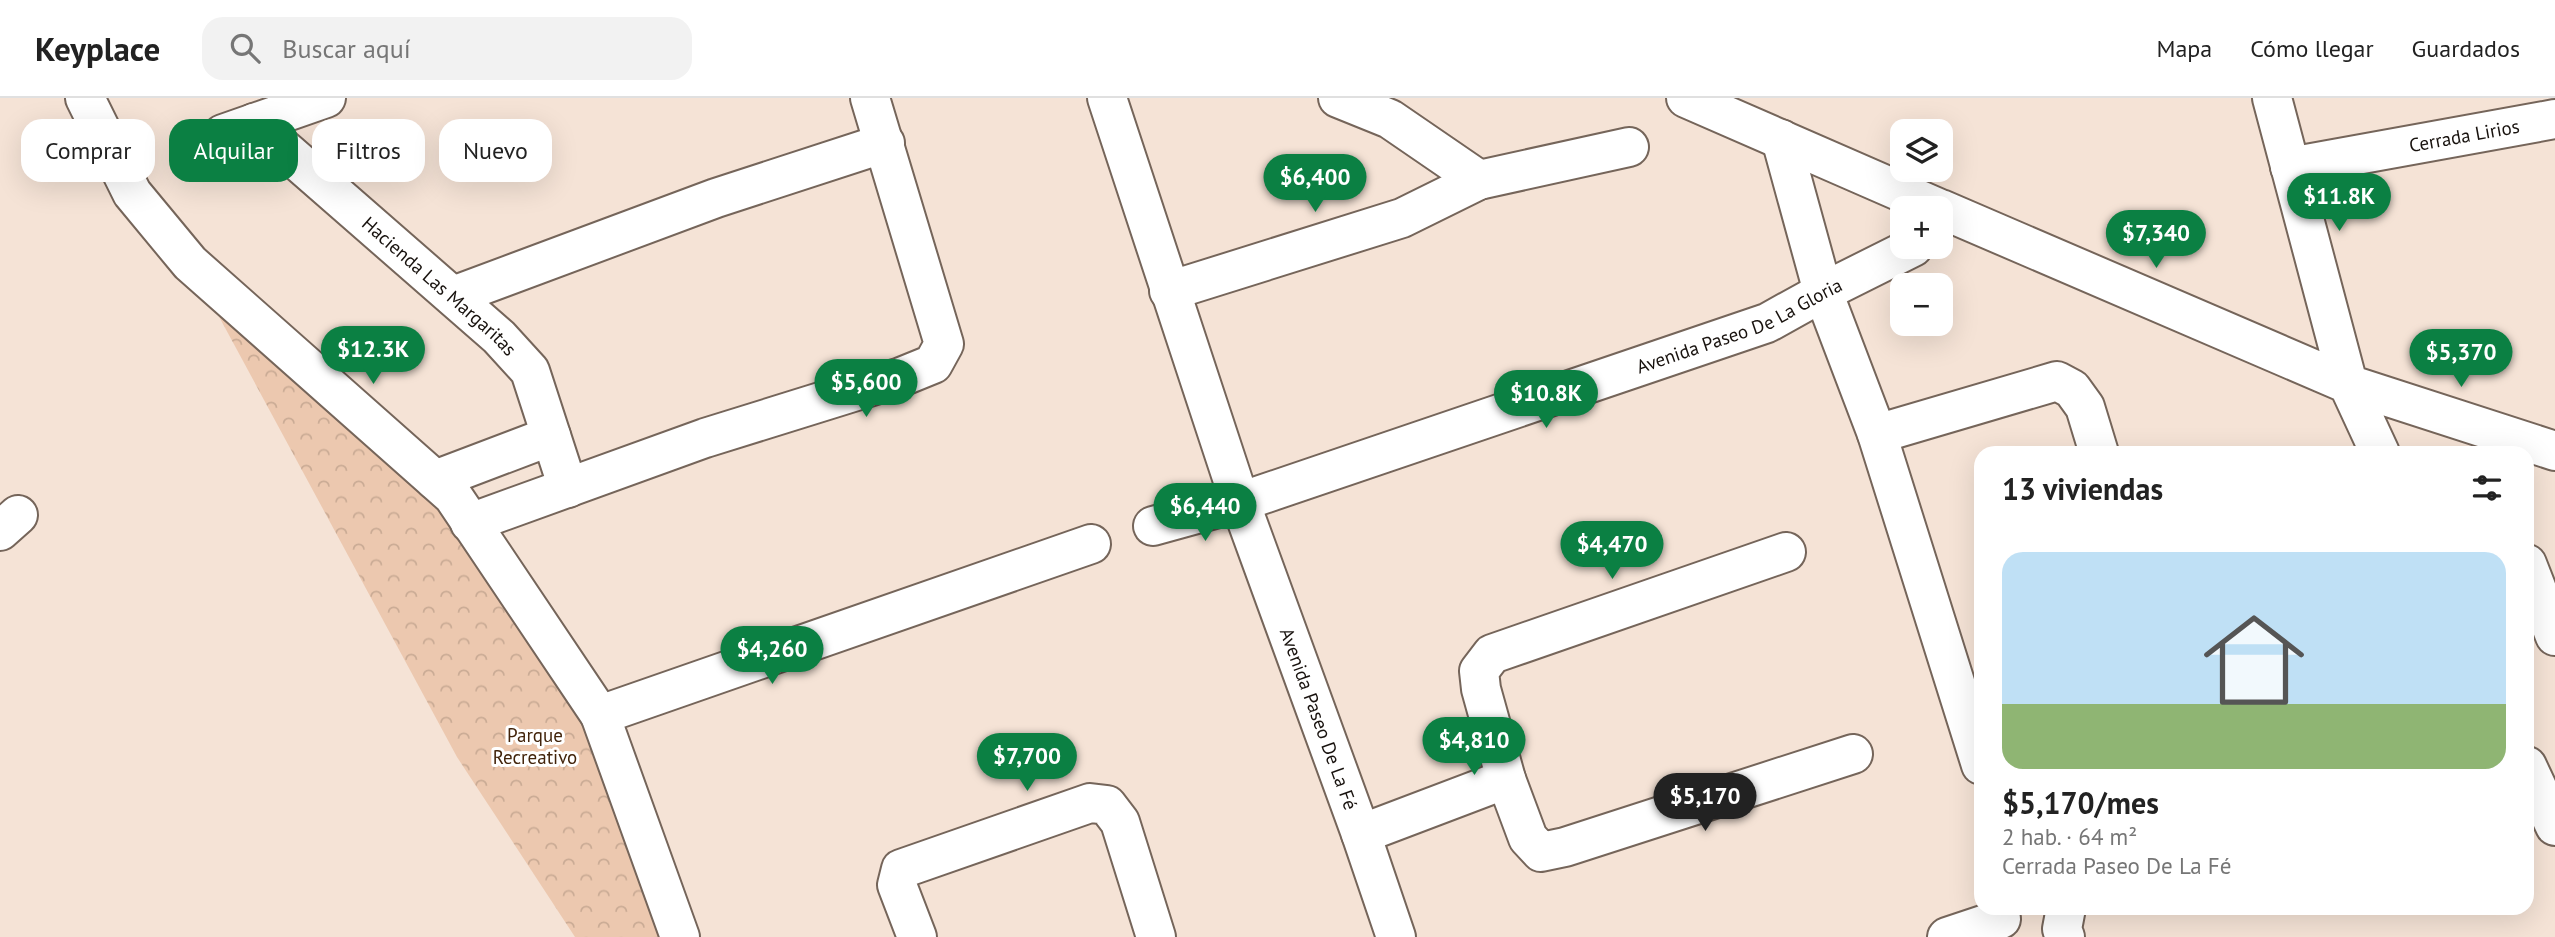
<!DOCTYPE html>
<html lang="es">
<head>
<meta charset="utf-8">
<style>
	body { margin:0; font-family:"PT Sans",sans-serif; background:#f2f2f2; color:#222; height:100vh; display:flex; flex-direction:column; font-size:26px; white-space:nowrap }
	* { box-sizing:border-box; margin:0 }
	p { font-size:23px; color:#767676 }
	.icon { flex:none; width:38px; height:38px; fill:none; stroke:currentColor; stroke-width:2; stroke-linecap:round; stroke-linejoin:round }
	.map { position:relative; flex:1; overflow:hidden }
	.panel { position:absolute; left:1974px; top:348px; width:560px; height:469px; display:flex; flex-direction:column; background:#fff; border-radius:21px; box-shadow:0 7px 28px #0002 }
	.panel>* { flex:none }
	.top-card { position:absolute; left:21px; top:21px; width:665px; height:63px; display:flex; gap:14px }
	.fabs { position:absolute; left:1890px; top:21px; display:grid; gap:14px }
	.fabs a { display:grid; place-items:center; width:63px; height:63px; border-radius:14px; background:#fff; box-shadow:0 7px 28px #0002; font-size:35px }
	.price { position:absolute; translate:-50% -60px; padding:0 16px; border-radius:24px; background:#0b8043; color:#fff; font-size:23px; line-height:46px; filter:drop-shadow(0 2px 4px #0008) }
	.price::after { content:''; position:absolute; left:50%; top:42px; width:21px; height:16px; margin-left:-10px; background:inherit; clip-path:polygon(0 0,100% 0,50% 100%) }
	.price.selected { background:#222; color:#fff }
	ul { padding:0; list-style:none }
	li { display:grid; align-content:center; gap:14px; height:371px; padding:0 28px }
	li span { display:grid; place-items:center; height:217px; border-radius:21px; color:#555 }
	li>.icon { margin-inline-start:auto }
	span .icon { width:126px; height:126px; fill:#fffc; stroke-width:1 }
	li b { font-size:30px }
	h2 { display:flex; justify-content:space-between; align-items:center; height:84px; padding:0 28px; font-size:30px }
	.chip { padding:0 24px; border-radius:21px; background:#fff; box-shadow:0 7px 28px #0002; font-size:24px; line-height:63px }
	.chip.selected { background:#0b8043; color:#fff }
	header { display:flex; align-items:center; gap:42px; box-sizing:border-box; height:98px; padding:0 35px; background:#fff; border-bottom:2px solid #e0e0e0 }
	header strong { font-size:33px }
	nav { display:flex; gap:38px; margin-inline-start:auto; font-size:24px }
	.search { width:490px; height:63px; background:#f2f2f2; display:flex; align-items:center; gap:18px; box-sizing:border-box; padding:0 24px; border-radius:21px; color:#767676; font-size:26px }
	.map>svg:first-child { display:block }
</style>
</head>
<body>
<header>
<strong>Keyplace</strong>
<div class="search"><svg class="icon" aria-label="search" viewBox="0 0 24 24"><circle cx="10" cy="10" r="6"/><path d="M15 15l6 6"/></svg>Buscar aquí</div>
<nav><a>Mapa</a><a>Cómo llegar</a><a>Guardados</a></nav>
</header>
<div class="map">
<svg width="2555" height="839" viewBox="0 0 2555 839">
	<defs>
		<pattern id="park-crowns" width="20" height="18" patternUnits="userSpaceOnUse" patternTransform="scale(1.75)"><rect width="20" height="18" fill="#ecc8af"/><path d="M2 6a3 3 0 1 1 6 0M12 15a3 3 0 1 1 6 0" fill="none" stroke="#caab95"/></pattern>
	</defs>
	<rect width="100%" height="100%" fill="#f5e3d6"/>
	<path fill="url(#park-crowns)" d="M 190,165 L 470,425 L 600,617 L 678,839 L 575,839 L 457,659 Z"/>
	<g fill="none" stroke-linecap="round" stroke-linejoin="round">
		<defs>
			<g id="minor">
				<path d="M 85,0 L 132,95 L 190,165 L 453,398 L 600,617"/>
				<path id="s1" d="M 1107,0 L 1240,404 L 1361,736 L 1396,839"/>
				<path d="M 1338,0 L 1390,21 L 1479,82"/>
				<path id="s2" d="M 254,25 L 499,239 L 530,273 L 568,390"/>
				<path d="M 223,36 L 326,0"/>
				<path d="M 1781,41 L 1823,194 L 1877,336 L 1981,667"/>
				<path id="s3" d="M 2290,69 L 2555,21"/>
				<path d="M 1169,193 L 1402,120 L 1479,82 L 1629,49"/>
				<path d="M 453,198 L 716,100 L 885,45"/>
				<path d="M 1877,336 L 2057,283 L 2072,291 L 2085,309 L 2099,355"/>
				<path d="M 435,382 L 551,338"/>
				<path d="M 470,425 L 705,340 L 901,279 L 933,266 L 944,246 L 870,0"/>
				<path id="s4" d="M 1153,428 L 1240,404 L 1767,225 L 1823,194 L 1913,149"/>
				<path d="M 0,433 L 18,417"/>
				<path d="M 1786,454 L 1492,556 L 1479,573 L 1481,591 L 1506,681 L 1528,740 L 1541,754 L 1565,749 L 1853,656"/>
				<path d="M 1361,736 L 1506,681"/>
				<path d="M 680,839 L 600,617 L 1091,446"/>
				<path d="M 917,839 L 897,787 L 901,771 L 1090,705 L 1107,707 L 1120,724 L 1156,839"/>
				<path d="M 1947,839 L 2001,821"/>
				<path d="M 2065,839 L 2062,831 L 2066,810"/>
			</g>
			<path id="secondary" d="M 1686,0 L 1938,110
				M 2272,0 L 2348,286 L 2380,355
				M 1941,111 L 2348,286 L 2555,353
				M 2527,466 L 2555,538
				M 2527,668 L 2555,728"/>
		</defs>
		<use href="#minor" stroke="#75655a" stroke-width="42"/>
		<use href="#secondary" stroke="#75655a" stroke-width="42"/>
		<use href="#minor" stroke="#fff" stroke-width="38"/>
		<use href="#secondary" stroke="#fff" stroke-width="38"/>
	</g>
	<g text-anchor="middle" stroke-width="6" stroke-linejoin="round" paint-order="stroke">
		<g font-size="19" fill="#18120e" stroke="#fff">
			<text dy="7" stroke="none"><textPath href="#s3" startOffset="177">Cerrada Lirios</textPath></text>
			<text dy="7" stroke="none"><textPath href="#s2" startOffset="247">Hacienda Las Margaritas</textPath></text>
			<text dy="7" stroke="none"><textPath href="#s4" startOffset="620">Avenida Paseo De La Gloria</textPath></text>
			<text dy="7" stroke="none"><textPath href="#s1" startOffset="656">Avenida Paseo De La Fé</textPath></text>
		</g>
		<g font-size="19" fill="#42240b" stroke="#fff">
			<text x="535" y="644">Parque<tspan x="535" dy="22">Recreativo</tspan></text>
		</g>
	</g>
</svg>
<div class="fabs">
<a><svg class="icon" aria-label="layers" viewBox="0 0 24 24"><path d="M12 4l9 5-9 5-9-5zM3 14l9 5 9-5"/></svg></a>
<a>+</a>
<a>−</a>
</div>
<b class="price" style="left:1315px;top:116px">$6,400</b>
<b class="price" style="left:2339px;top:135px">$11.8K</b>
<b class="price" style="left:2156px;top:172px">$7,340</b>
<b class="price" style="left:373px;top:288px">$12.3K</b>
<b class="price" style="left:2461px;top:291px">$5,370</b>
<b class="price" style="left:866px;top:321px">$5,600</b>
<b class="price" style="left:1546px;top:332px">$10.8K</b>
<b class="price" style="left:1205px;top:445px">$6,440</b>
<b class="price" style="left:1612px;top:483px">$4,470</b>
<b class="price" style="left:772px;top:588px">$4,260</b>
<b class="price" style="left:1474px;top:679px">$4,810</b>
<b class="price" style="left:1027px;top:695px">$7,700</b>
<b class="price selected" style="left:1705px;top:735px">$5,170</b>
<div class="top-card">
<a class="chip">Comprar</a>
<a class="chip selected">Alquilar</a>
<a class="chip">Filtros</a>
<a class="chip">Nuevo</a>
</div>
<section class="panel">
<h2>13 viviendas<svg class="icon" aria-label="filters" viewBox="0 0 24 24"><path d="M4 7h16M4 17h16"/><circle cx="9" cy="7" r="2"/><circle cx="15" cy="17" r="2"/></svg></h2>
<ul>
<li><span style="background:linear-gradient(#bfe0f5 70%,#8fb573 0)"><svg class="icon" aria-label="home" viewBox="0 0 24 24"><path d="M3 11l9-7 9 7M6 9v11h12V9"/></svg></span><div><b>$5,170/mes</b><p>2 hab. · 64 m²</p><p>Cerrada Paseo De La Fé</p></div></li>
</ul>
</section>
</div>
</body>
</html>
